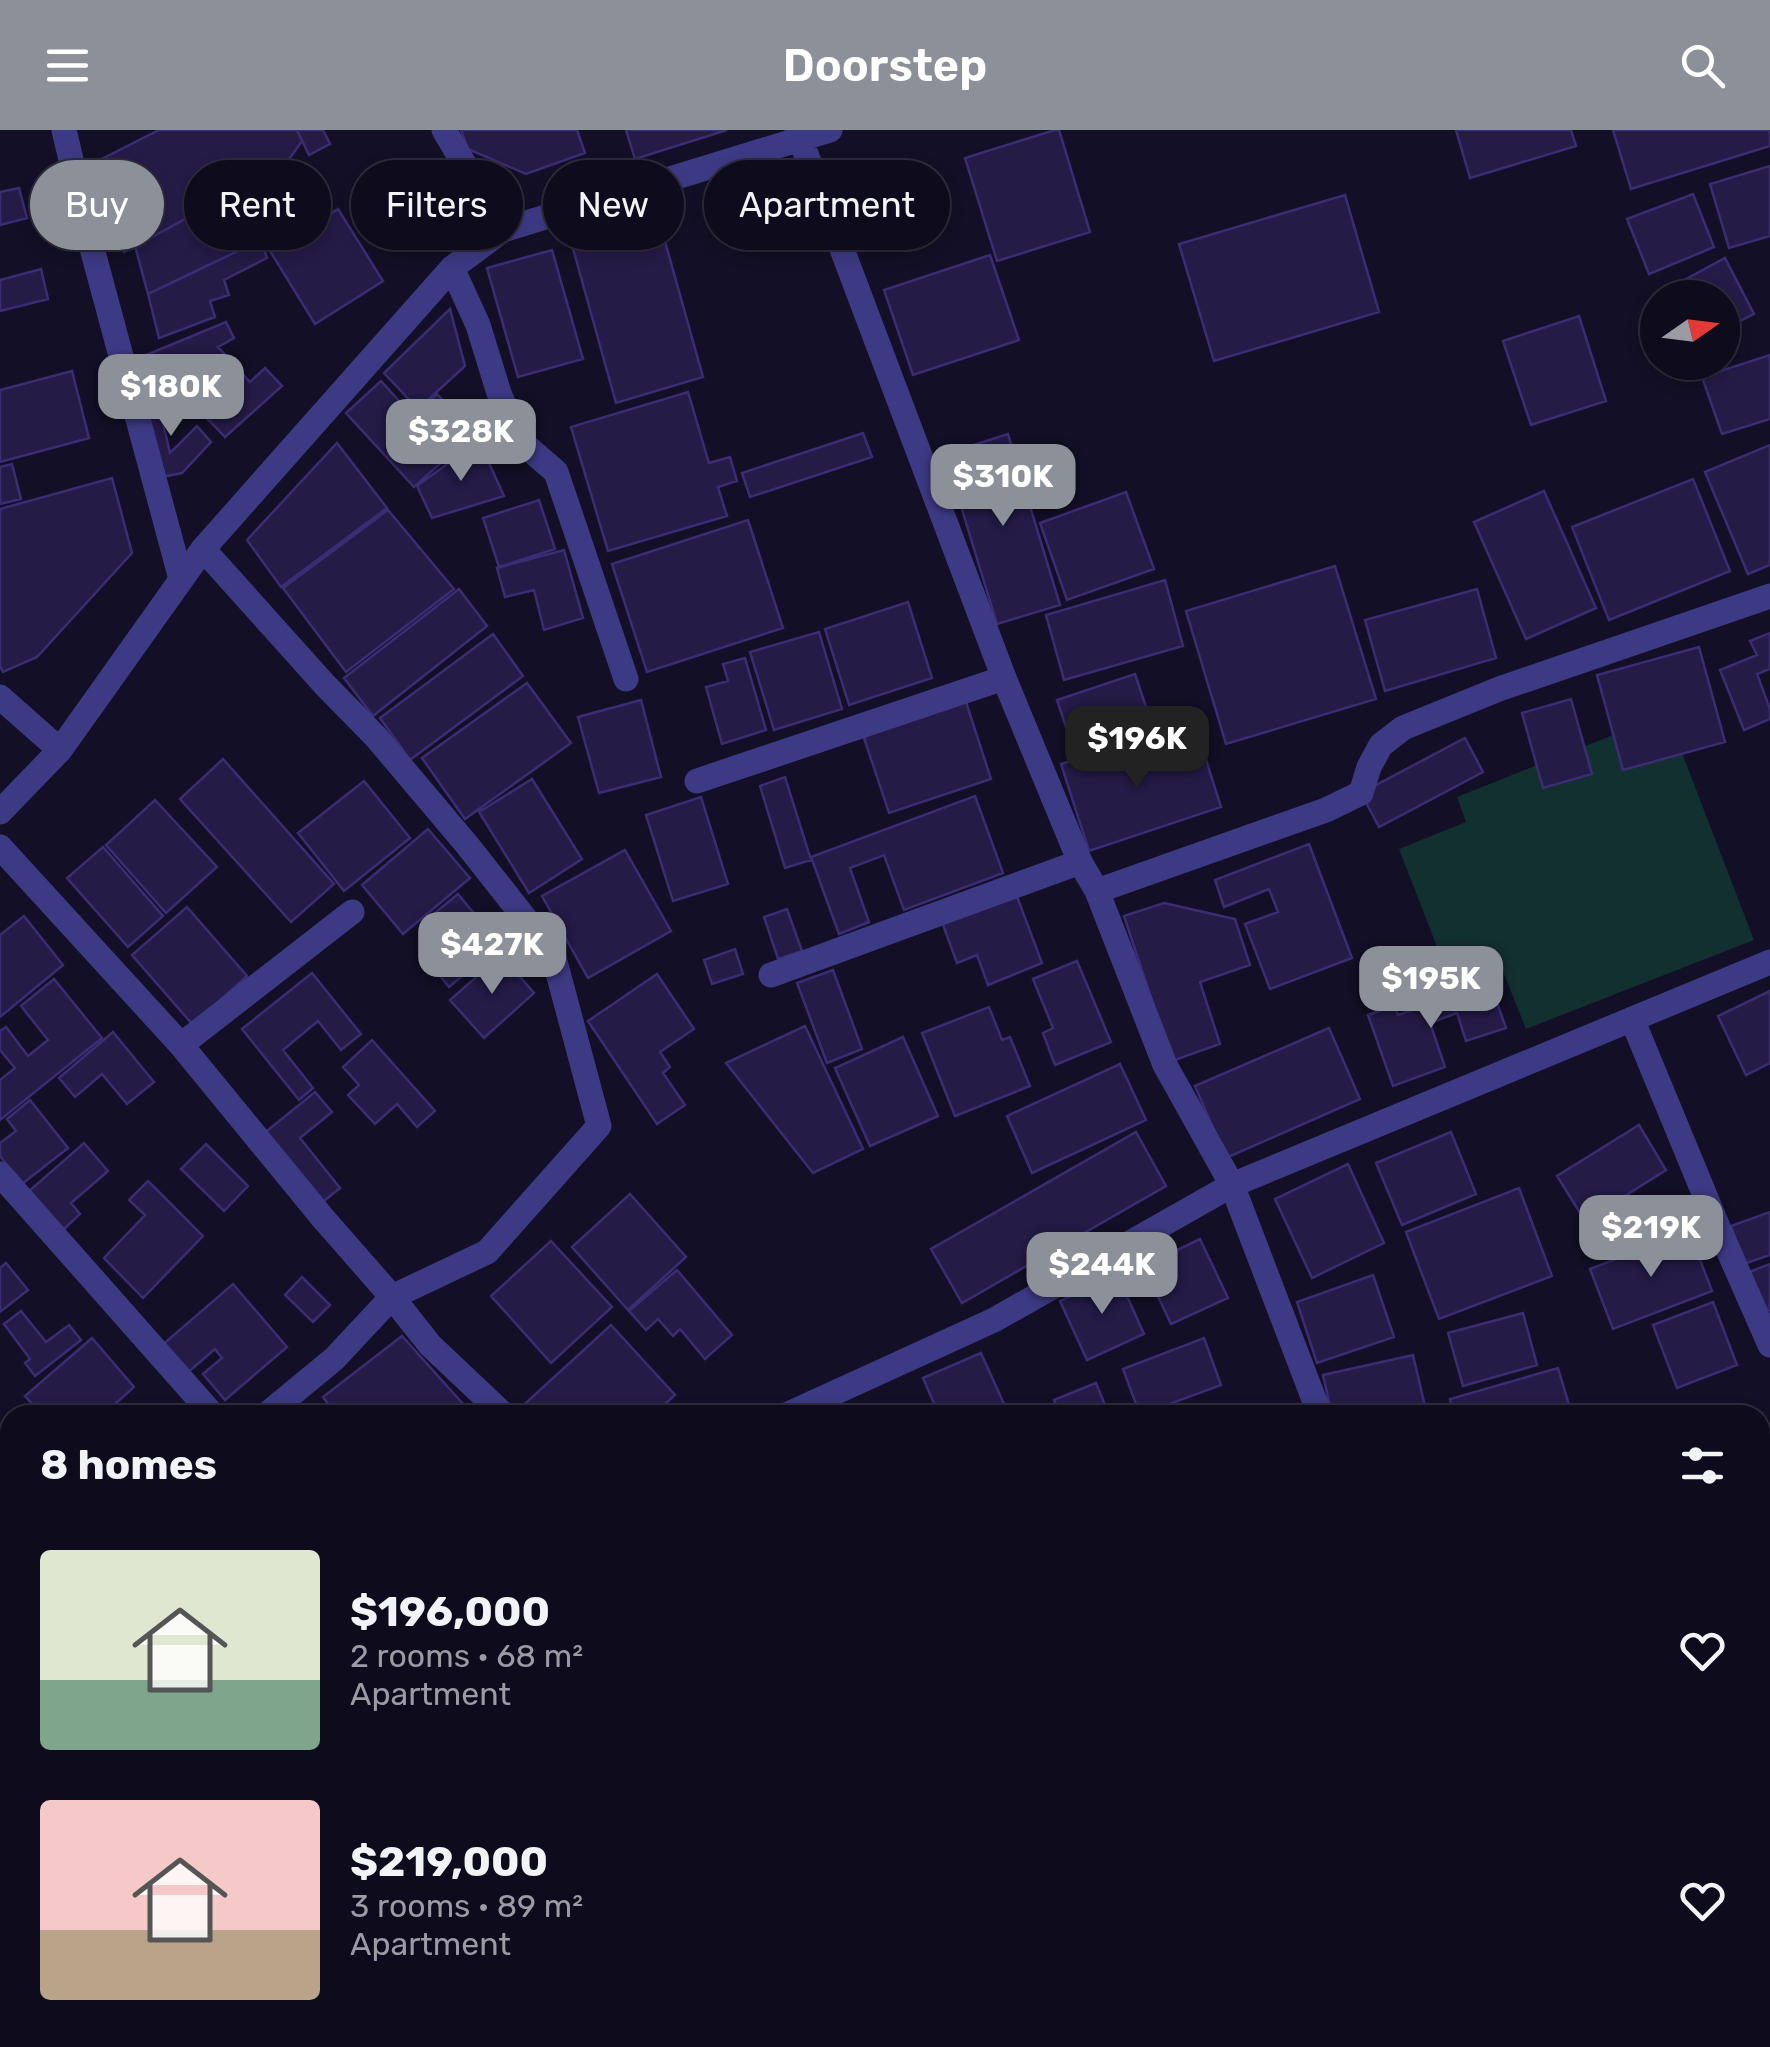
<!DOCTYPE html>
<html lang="en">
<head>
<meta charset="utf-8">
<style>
	body { margin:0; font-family:Rubik,sans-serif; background:#1c1929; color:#f1f3f6; height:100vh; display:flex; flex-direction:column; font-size:38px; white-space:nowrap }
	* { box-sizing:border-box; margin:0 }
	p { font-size:32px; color:#9b9ba3 }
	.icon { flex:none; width:55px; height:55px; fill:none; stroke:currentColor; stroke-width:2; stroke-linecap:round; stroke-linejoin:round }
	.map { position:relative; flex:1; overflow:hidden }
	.panel { position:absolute; left:0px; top:1275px; width:1770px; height:642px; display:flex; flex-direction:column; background:#0e0b1c; border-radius:30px 30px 0 0; box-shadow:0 5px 15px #0003,0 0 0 2px #2e2b3b }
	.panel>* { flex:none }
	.guide { position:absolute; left:30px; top:30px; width:1000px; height:90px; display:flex; gap:20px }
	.needle { width:65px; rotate:76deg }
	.controls { position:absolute; left:1640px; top:150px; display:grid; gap:20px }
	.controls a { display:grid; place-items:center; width:100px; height:100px; border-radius:50%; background:#0e0b1c; box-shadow:0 5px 15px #0003,0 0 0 2px #2e2b3b; font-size:50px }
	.price { position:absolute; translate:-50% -85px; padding:0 22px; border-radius:20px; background:#8c9099; color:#fff; font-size:32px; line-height:65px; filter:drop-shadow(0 2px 5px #0008) }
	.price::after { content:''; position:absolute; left:50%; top:60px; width:30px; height:22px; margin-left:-15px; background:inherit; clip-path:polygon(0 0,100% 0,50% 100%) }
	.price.on { background:#222; color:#fff }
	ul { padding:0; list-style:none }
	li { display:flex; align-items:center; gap:30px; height:250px; padding:0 40px }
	li span { display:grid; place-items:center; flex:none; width:280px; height:200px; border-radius:10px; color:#555 }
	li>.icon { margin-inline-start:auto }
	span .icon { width:120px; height:120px; fill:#fffc; stroke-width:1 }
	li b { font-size:42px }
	h2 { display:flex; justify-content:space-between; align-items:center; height:120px; padding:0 40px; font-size:42px }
	.tag { padding:0 35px; border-radius:45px; background:#0e0b1c; box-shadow:0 5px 15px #0003,0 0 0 2px #2e2b3b; font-size:35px; line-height:90px }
	.tag.on { background:#8c9099; color:#fff }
	header { display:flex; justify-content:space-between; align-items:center; height:130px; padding:0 40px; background:#8c9099; color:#fff; font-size:45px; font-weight:600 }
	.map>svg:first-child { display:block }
</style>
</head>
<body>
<header><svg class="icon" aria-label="menu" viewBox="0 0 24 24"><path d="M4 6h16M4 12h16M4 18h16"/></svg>Doorstep<svg class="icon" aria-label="search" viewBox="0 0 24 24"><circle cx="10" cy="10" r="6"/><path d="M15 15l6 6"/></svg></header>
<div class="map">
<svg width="1770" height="1917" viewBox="0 0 1770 1917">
	<rect width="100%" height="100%" fill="#130f26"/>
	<path fill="#12302f" d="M 1613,605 L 1682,623 L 1754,810 L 1526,899 L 1502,839 L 1453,858 L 1399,719 L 1466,692 L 1457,667 Z"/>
	<path fill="#241b47" stroke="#3b2d73" stroke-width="2.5" d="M 159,0 L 297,0 L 302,11 L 285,35 L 124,122 L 96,32 Z
		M 297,0 L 323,0 L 330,14 L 309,25 Z
		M 461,0 L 577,0 L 585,23 L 526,44 L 468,19 Z
		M 626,0 L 727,0 L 635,29 Z
		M 1055,0 L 1059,0 L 1090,102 L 997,131 L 965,28 Z
		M 1456,0 L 1571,0 L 1576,16 L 1470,48 Z
		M 1613,0 L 1770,0 L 1770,16 L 1631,59 Z
		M 1770,36 L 1770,106 L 1729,118 L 1710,54 Z
		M 19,58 L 27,88 L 0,95 L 0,62 Z
		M 240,60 L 261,110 L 148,164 L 135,116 Z
		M 1693,64 L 1714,117 L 1649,144 L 1627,89 Z
		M 1345,65 L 1379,182 L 1214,231 L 1179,114 Z
		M 338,79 L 383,151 L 315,194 L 270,121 Z
		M 659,90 L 703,247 L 616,273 L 572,115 Z
		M 261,110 L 267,128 L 224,150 L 229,165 L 210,171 L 215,187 L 159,208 L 148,164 Z
		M 552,120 L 583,229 L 518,247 L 487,138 Z
		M 990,125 L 1019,210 L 913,245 L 884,160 Z
		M 1725,128 L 1754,184 L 1722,200 L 1722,168 L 1667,168 L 1664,161 Z
		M 41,139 L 48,169 L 0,181 L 0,150 Z
		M 450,179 L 465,236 L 418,279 L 384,243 Z
		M 1579,186 L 1606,271 L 1531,295 L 1503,211 Z
		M 226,192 L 234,208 L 218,217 L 250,252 L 265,238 L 282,256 L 225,307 L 146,225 Z
		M 1770,225 L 1770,289 L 1722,304 L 1702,247 Z
		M 72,241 L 89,308 L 0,332 L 0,260 Z
		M 381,251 L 413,286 L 437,264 L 473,304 L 414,357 L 346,283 Z
		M 154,255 L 170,323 L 197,296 L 211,312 L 182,343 L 162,347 L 140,258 Z
		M 688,262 L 709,333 L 730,327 L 737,351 L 718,357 L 727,386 L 608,421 L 571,297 Z
		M 863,303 L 872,327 L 750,367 L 742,343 Z
		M 1008,304 L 1060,475 L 997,494 L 945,324 Z
		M 479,311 L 504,366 L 432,388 L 417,356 Z
		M 337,313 L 387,378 L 281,457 L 247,410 Z
		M 1770,315 L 1770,435 L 1748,444 L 1705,342 Z
		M 12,334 L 21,369 L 0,374 L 0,337 Z
		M 112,348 L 132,423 L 37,527 L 3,542 L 0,536 L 0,379 Z
		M 1693,349 L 1730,441 L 1609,490 L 1572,397 Z
		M 1544,361 L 1596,478 L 1526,509 L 1474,392 Z
		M 1126,362 L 1154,439 L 1067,470 L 1040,393 Z
		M 539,370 L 555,419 L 499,437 L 483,388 Z
		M 388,380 L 454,459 L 346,542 L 283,458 Z
		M 748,390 L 783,498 L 647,542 L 612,434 Z
		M 564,420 L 583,488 L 544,500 L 534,460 L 505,467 L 497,438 Z
		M 1335,436 L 1376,569 L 1226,614 L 1186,481 Z
		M 1165,450 L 1183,516 L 1064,550 L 1046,485 Z
		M 459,459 L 487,496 L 373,586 L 344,548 Z
		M 1477,459 L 1496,528 L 1385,561 L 1365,490 Z
		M 908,472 L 932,548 L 849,575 L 825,499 Z
		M 819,502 L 842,579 L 774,600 L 750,522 Z
		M 1770,503 L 1770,539 L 1757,544 L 1770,579 L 1770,589 L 1744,600 L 1720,540 L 1757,525 L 1750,511 Z
		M 493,504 L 523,546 L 410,630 L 380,588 Z
		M 1699,517 L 1725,612 L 1623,640 L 1597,545 Z
		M 745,528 L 766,600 L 722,614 L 706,557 L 728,551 L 723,534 Z
		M 1135,544 L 1152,595 L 1074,621 L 1057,570 Z
		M 527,553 L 571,613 L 465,689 L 422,628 Z
		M 1571,569 L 1592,644 L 1543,658 L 1522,583 Z
		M 641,570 L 661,647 L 599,663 L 578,587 Z
		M 966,572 L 991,649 L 889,683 L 863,605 Z
		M 1148,605 L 1158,634 L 1203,620 L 1221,677 L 1089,721 L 1061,634 Z
		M 1465,608 L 1483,642 L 1379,697 L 1361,663 Z
		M 223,629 L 334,754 L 291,792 L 180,669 Z
		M 785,647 L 811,730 L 785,738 L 760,656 Z
		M 532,649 L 582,729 L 529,763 L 479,682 Z
		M 364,651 L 410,708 L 344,761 L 298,703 Z
		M 975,666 L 1003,743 L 904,780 L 884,725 L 850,738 L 869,792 L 839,804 L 811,727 Z
		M 701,667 L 728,754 L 673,771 L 646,685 Z
		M 155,670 L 217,737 L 166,783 L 106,715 Z
		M 428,699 L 470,748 L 403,804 L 362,755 Z
		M 1309,714 L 1352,828 L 1270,859 L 1245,794 L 1278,782 L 1269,759 L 1224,777 L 1215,750 Z
		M 103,717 L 163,786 L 128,817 L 67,748 Z
		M 625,720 L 671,801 L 588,848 L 542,766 Z
		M 458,764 L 500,815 L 449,857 L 422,823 L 445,804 L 430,787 Z
		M 1016,764 L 1042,833 L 988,855 L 977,825 L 957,833 L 942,792 Z
		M 1164,773 L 1235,789 L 1250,835 L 1200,852 L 1220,914 L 1172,931 L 1124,786 Z
		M 187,777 L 247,846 L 193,895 L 132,825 Z
		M 787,779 L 802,821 L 778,829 L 764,787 Z
		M 24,786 L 63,835 L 0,887 L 0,805 Z
		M 735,819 L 743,844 L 712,854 L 704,830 Z
		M 501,825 L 534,863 L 484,908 L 450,870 Z
		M 1077,831 L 1111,912 L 1055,935 L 1043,903 L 1053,898 L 1033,849 Z
		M 833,840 L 862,919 L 827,933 L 797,853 Z
		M 312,843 L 361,904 L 341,920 L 318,891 L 283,920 L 313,958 L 299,970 L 242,899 Z
		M 657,844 L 694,899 L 660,922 L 670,937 L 663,943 L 685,975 L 657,994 L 588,891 Z
		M 54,849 L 102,908 L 0,990 L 0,950 L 15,938 L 0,920 L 0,901 L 6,897 L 28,926 L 48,910 L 21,876 Z
		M 1490,853 L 1506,898 L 1466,911 L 1457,883 L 1430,893 L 1445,937 L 1393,956 L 1368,885 L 1394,875 L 1398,885 Z
		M 1770,861 L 1770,933 L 1746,945 L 1718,886 Z
		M 989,877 L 1002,910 L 1010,907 L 1030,956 L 955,986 L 922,903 Z
		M 805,896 L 863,1019 L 813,1043 L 726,933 Z
		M 1329,898 L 1360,969 L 1226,1028 L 1195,956 Z
		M 113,902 L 154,952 L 127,974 L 102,944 L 75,967 L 59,948 Z
		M 903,907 L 938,986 L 870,1016 L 835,938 Z
		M 372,910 L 435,981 L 417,997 L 397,974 L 375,994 L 348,965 L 359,955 L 343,937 Z
		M 1120,934 L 1146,990 L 1032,1043 L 1007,986 Z
		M 315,962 L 332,982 L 300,1008 L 340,1058 L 319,1075 L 262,1005 Z
		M 30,970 L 68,1018 L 22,1054 L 0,1026 L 0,1013 L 16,1001 L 7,989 Z
		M 1639,995 L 1666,1040 L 1585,1091 L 1557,1046 Z
		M 1136,1002 L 1166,1056 L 962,1173 L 931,1119 Z
		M 1451,1002 L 1476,1064 L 1402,1095 L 1376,1033 Z
		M 84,1013 L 108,1041 L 71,1073 L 80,1084 L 62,1101 L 28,1062 Z
		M 206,1014 L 248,1056 L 224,1081 L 181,1039 Z
		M 1348,1034 L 1384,1113 L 1312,1148 L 1275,1069 Z
		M 148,1051 L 203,1106 L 143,1168 L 104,1128 L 145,1085 L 129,1070 Z
		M 1519,1058 L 1552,1146 L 1439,1189 L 1406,1102 Z
		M 630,1064 L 686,1127 L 628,1180 L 572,1117 Z
		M 1770,1082 L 1770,1125 L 1744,1134 L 1731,1096 Z
		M 1689,1101 L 1712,1161 L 1613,1199 L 1590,1139 Z
		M 1200,1109 L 1228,1168 L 1171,1194 L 1144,1136 Z
		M 551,1111 L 612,1177 L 551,1233 L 491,1166 Z
		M 6,1133 L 28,1160 L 0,1182 L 0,1138 Z
		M 1770,1134 L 1770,1180 L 1764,1182 L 1749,1142 Z
		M 677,1140 L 732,1205 L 705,1229 L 680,1199 L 673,1206 L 658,1189 L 646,1200 L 629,1181 Z
		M 1117,1144 L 1144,1204 L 1087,1230 L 1060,1171 Z
		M 1373,1145 L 1394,1207 L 1317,1233 L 1297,1172 Z
		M 302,1147 L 330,1175 L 313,1192 L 285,1165 Z
		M 233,1154 L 287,1217 L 225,1270 L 203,1244 L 222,1228 L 215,1219 L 186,1244 L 161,1216 Z
		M 1713,1172 L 1737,1235 L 1677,1258 L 1653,1195 Z
		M 21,1181 L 46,1212 L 69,1195 L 81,1210 L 35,1246 L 25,1233 L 30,1229 L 4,1194 Z
		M 1523,1183 L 1537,1235 L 1463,1256 L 1448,1203 Z
		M 611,1195 L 675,1265 L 653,1285 L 609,1285 L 603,1278 L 596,1285 L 521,1285 L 517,1281 Z
		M 402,1206 L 473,1285 L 336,1285 L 323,1267 Z
		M 92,1208 L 134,1257 L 103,1285 L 42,1285 L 25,1266 Z
		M 1204,1208 L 1221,1255 L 1140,1285 L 1123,1239 Z
		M 981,1223 L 1009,1285 L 939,1285 L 923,1248 Z
		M 1413,1225 L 1427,1285 L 1332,1285 L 1323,1245 Z
		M 1558,1238 L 1572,1285 L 1454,1285 L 1450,1269 Z
		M 1096,1253 L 1109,1285 L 1060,1285 L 1054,1270 Z
		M 1760,1526 L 1770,1551 L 1770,1603 L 1760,1607 Z
		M 1,1550 L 10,1560 L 10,1629 L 0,1617 Z
		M 1770,1656 L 1770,1740 L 1760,1744 L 1760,1660 Z
		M 1760,1829 L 1770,1851 L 1770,1869 L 1760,1874 Z
		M 84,1908 L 166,1908 L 173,1917 L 73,1917 Z
		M 380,1908 L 435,1908 L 442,1917 L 368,1917 Z
		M 511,1908 L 533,1908 L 542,1917 L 500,1917 Z
		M 561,1908 L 649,1908 L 638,1917 L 569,1917 Z
		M 767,1908 L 855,1908 L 845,1917 L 775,1917 Z
		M 1359,1908 L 1444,1908 L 1447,1917 L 1330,1917 Z
		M 1460,1908 L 1523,1908 L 1526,1917 L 1463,1917 Z
		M 1631,1908 L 1704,1908 L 1705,1909 L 1685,1917 L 1635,1917 Z"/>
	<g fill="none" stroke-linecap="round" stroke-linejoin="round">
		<path stroke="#3d3a85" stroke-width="25" d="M 452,138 L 478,195 L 499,263 L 518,309 L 556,342 L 626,549
			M 697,651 L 1004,548
			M 771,845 L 1080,732"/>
		<path stroke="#3d3a85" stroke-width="25" d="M 64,0 L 93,122 L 181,449
			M 444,0 L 503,100
			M 797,0 L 1004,548 L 1080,732 L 1097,761 L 1165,935 L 1232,1055 L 1320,1285
			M 203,419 L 325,555 L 376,607 L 468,716 L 553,824 L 599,996 L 487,1122 L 392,1167 L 334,1229 L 266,1285
			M 0,567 L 60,620
			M 0,682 L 60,620 L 203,419 L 452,138 L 503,100 L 830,0
			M 0,717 L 181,915 L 322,1087 L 392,1167 L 430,1215 L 504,1285
			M 1097,761 L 1326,680 L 1361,663 L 1369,637 L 1381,615 L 1403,598 L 1499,559 L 1770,466
			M 1632,889 L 1718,1097 L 1770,1215
			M 181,915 L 352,782
			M 0,1044 L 213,1285
			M 786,1285 L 994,1190 L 1232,1055 L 1770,832
			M 1760,1341 L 1770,1337
			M 1760,1428 L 1770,1455
			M 0,1488 L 10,1480
			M 1760,1645 L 1770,1641
			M 0,1883 L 10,1874
			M 244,1908 L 251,1917
			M 1078,1908 L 1085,1917
			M 1243,1908 L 1248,1917
			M 1584,1908 L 1589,1917
			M 328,1917 L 340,1908
			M 693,1917 L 702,1908
			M 1121,1917 L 1131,1908
			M 1751,1917 L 1770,1910"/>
	</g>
</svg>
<div class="controls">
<a><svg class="needle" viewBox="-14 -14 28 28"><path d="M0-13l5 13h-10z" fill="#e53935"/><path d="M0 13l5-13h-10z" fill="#9b9ba3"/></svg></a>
</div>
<b class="price" style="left:171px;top:309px">$180K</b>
<b class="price" style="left:461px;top:354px">$328K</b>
<b class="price" style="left:1003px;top:399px">$310K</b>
<b class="price on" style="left:1137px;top:661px">$196K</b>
<b class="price" style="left:492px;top:867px">$427K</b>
<b class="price" style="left:1431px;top:901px">$195K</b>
<b class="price" style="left:1651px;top:1150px">$219K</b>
<b class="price" style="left:1102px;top:1187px">$244K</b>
<div class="guide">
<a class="tag on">Buy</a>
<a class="tag">Rent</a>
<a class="tag">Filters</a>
<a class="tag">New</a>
<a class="tag">Apartment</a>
</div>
<section class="panel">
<h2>8 homes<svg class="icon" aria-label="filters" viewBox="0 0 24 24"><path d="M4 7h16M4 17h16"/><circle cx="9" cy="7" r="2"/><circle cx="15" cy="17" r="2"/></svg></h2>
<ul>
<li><span style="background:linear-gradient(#dfe7d0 65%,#7fa58c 0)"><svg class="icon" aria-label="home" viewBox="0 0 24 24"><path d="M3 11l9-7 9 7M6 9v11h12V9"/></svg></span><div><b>$196,000</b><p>2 rooms · 68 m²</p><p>Apartment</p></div><svg class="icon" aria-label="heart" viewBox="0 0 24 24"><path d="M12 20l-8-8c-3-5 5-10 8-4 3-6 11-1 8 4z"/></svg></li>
<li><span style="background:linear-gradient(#f6c9c9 65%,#b9a48a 0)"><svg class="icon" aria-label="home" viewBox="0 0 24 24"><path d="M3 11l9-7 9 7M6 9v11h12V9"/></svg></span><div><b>$219,000</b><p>3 rooms · 89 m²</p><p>Apartment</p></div><svg class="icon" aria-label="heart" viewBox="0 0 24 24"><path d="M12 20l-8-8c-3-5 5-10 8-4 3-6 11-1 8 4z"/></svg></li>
</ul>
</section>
</div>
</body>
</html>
